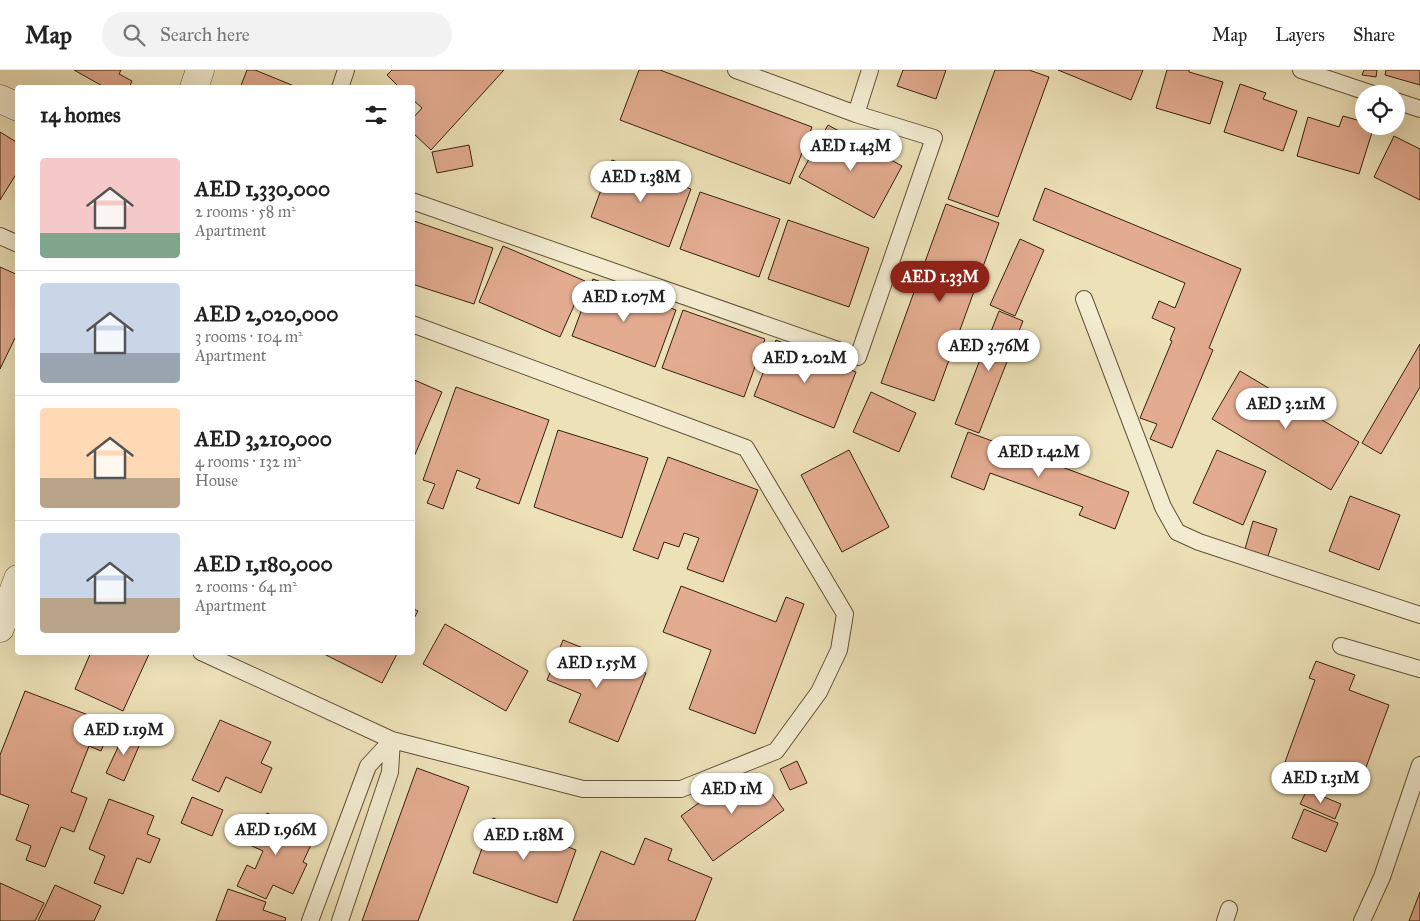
<!DOCTYPE html>
<html lang="en">
<head>
<meta charset="utf-8">
<style>
	body { margin:0; font-family:"IM FELL Great Primer",serif; background:#f2f2f2; color:#222; height:100vh; display:flex; flex-direction:column; font-size:19px; white-space:nowrap }
	* { box-sizing:border-box; margin:0 }
	p { font-size:16px; color:#767676 }
	.icon { flex:none; width:28px; height:28px; fill:none; stroke:currentColor; stroke-width:2; stroke-linecap:round; stroke-linejoin:round }
	.map { position:relative; flex:1; overflow:hidden }
	.side { position:absolute; left:15px; top:15px; width:400px; height:570px; display:flex; flex-direction:column; background:#fff; border-radius:5px; box-shadow:0 5px 20px #0002 }
	.side>* { flex:none }
	.tools { position:absolute; left:1355px; top:15px; display:grid; gap:10px }
	.tools a { display:grid; place-items:center; width:50px; height:50px; border-radius:50%; background:#fff; box-shadow:0 5px 20px #0002; font-size:25px }
	.price { position:absolute; translate:-50% -42px; padding:0 11px; border-radius:18px; background:#fff; color:#222; font-size:16px; line-height:32px; filter:drop-shadow(0 1px 2px #0008) }
	.price::after { content:''; position:absolute; left:50%; top:30px; width:15px; height:11px; margin-left:-8px; background:inherit; clip-path:polygon(0 0,100% 0,50% 100%) }
	.price.selected { background:#8f2418; color:#fff }
	ul { padding:0; list-style:none }
	li { display:flex; align-items:center; gap:15px; height:125px; padding:0 25px }
	li+li { border-top:1px solid #e0e0e0 }
	li span { display:grid; place-items:center; flex:none; width:140px; height:100px; border-radius:5px; color:#555 }
	li>.icon { margin-inline-start:auto }
	span .icon { width:60px; height:60px; fill:#fffc; stroke-width:1 }
	li b { font-size:21px }
	h2 { display:flex; justify-content:space-between; align-items:center; height:60px; padding:0 25px; font-size:21px }
	header { display:flex; align-items:center; gap:30px; box-sizing:border-box; height:70px; padding:0 25px; background:#fff; border-bottom:1px solid #e0e0e0 }
	header strong { font-size:24px }
	nav { display:flex; gap:28px; margin-inline-start:auto; font-size:18px }
	.search { width:350px; height:45px; background:#f2f2f2; display:flex; align-items:center; gap:12px; box-sizing:border-box; padding:0 18px; border-radius:28px; color:#767676; font-size:19px }
	.map>svg:first-child { display:block }
</style>
</head>
<body>
<header>
<strong>Map</strong>
<div class="search"><svg class="icon" aria-label="search" viewBox="0 0 24 24"><circle cx="10" cy="10" r="6"/><path d="M15 15l6 6"/></svg>Search here</div>
<nav><a>Map</a><a>Layers</a><a>Share</a></nav>
</header>
<div class="map">
<svg width="1420" height="851" viewBox="0 0 1420 851">
	<rect width="100%" height="100%" fill="#ede1b8"/>
	<filter id="stains"><feTurbulence type="fractalNoise" baseFrequency=".004" numOctaves="4"/><feColorMatrix values="0 0 0 0 .2 0 0 0 0 .09 0 0 0 0 .02 0 0 0 .5 -.17"/></filter>
	<radialGradient id="worn" r=".72"><stop offset=".6" stop-color="#630" stop-opacity="0"/><stop offset="1" stop-color="#630" stop-opacity=".3"/></radialGradient>
	<path fill="#e3ab90" stroke="#36210e" d="M 74,0 L 121,0 L 119,4 L 132,11 L 129,18 L 106,18 Z
		M 247,0 L 255,0 L 299,18 L 240,18 Z
		M 392,0 L 504,0 L 431,80 L 412,62 L 412,49 L 422,38 L 412,29 L 412,18 L 400,18 L 387,5 Z
		M 639,0 L 660,0 L 812,57 L 790,114 L 620,50 Z
		M 903,0 L 946,0 L 936,29 L 897,16 Z
		M 995,0 L 1029,0 L 1049,7 L 998,147 L 948,129 Z
		M 1058,0 L 1143,0 L 1131,30 Z
		M 1167,0 L 1189,0 L 1189,2 L 1223,12 L 1210,54 L 1156,38 Z
		M 1364,0 L 1377,0 L 1376,7 L 1362,5 Z
		M 1386,0 L 1420,0 L 1420,15 L 1385,5 Z
		M 1240,14 L 1266,23 L 1263,29 L 1297,41 L 1283,81 L 1224,62 Z
		M 1343,46 L 1364,52 L 1364,56 L 1374,56 L 1359,104 L 1297,86 L 1308,47 L 1339,57 Z
		M 828,55 L 902,96 L 874,148 L 799,107 Z
		M 0,62 L 18,73 L 18,101 L 0,130 Z
		M 1394,66 L 1420,79 L 1420,130 L 1374,107 Z
		M 469,75 L 473,96 L 437,103 L 432,82 Z
		M 612,90 L 691,119 L 669,177 L 591,147 Z
		M 1045,118 L 1241,199 L 1209,278 L 1213,280 L 1172,378 L 1150,369 L 1157,354 L 1140,348 L 1172,271 L 1170,270 L 1175,258 L 1152,248 L 1159,231 L 1175,238 L 1185,213 L 1033,150 Z
		M 700,122 L 780,149 L 759,207 L 680,179 Z
		M 946,134 L 999,153 L 934,331 L 881,313 Z
		M 788,150 L 869,178 L 849,237 L 768,209 Z
		M 414,151 L 493,178 L 474,234 L 412,214 Z
		M 1020,169 L 1044,180 L 1015,246 L 990,235 Z
		M 503,176 L 585,211 L 560,267 L 479,232 Z
		M 0,197 L 18,205 L 18,269 L 15,268 L 0,299 Z
		M 593,209 L 676,240 L 655,297 L 572,266 Z
		M 683,240 L 765,269 L 744,327 L 662,298 Z
		M 999,241 L 1023,251 L 979,363 L 955,354 Z
		M 776,270 L 856,302 L 834,358 L 754,326 Z
		M 1420,274 L 1420,317 L 1381,384 L 1362,373 Z
		M 1240,301 L 1359,372 L 1331,420 L 1212,349 Z
		M 412,309 L 442,322 L 413,389 L 412,389 Z
		M 456,317 L 549,350 L 519,434 L 476,418 L 480,409 L 457,400 L 443,439 L 427,433 L 435,414 L 423,410 Z
		M 871,322 L 916,343 L 899,382 L 853,362 Z
		M 558,360 L 648,388 L 622,468 L 534,437 Z
		M 968,362 L 1129,422 L 1115,459 L 1079,445 L 1083,437 L 990,403 L 984,420 L 951,407 Z
		M 849,380 L 889,457 L 842,482 L 801,405 Z
		M 1217,380 L 1266,401 L 1243,455 L 1193,433 Z
		M 668,387 L 758,420 L 723,512 L 687,499 L 699,468 L 684,463 L 679,477 L 664,472 L 658,489 L 633,480 Z
		M 1350,426 L 1400,445 L 1379,500 L 1329,481 Z
		M 1253,451 L 1277,459 L 1268,486 L 1245,479 Z
		M 681,516 L 776,552 L 786,527 L 804,534 L 755,664 L 689,639 L 711,580 L 663,562 Z
		M 412,538 L 418,541 L 412,552 Z
		M 445,554 L 528,601 L 506,641 L 423,594 Z
		M 563,570 L 646,603 L 618,672 L 569,652 L 581,624 L 547,610 Z
		M 91,582 L 150,582 L 123,641 L 75,619 Z
		M 320,582 L 398,582 L 382,613 Z
		M 1316,591 L 1355,605 L 1349,620 L 1389,635 L 1358,719 L 1285,692 L 1315,610 L 1309,608 Z
		M 25,621 L 112,654 L 101,681 L 89,676 L 71,722 L 87,728 L 74,762 L 61,757 L 45,797 L 26,790 L 31,776 L 16,770 L 29,735 L 0,724 L 0,685 Z
		M 220,650 L 271,672 L 261,693 L 272,698 L 261,723 L 226,707 L 219,722 L 192,710 Z
		M 125,662 L 142,669 L 124,711 L 106,703 Z
		M 797,691 L 807,713 L 790,720 L 780,699 Z
		M 417,698 L 469,717 L 418,851 L 362,851 Z
		M 757,703 L 784,740 L 713,791 L 681,746 L 726,713 L 732,722 Z
		M 1307,720 L 1341,734 L 1335,749 L 1300,734 Z
		M 192,727 L 223,740 L 212,766 L 181,753 Z
		M 109,729 L 154,746 L 147,764 L 160,769 L 150,793 L 137,788 L 123,824 L 94,813 L 105,786 L 89,779 Z
		M 1304,739 L 1338,753 L 1326,782 L 1292,768 Z
		M 267,743 L 316,764 L 303,792 L 307,794 L 293,824 L 273,815 L 266,829 L 237,816 L 247,795 L 255,799 L 263,781 L 241,771 L 250,749 L 262,754 Z
		M 493,748 L 576,780 L 557,833 L 473,803 Z
		M 645,768 L 672,779 L 668,790 L 712,808 L 695,851 L 573,851 L 601,781 L 634,795 Z
		M 0,813 L 44,833 L 35,851 L 0,851 Z
		M 55,815 L 101,836 L 94,851 L 38,851 Z
		M 228,819 L 266,832 L 263,840 L 286,848 L 285,851 L 216,851 Z
		M 1420,822 L 1420,851 L 1409,851 Z"/>
	<g fill="none" stroke-linecap="round" stroke-linejoin="round">
		<defs>
			<path id="service" d="M 736,0 L 856,44
				M 1301,0 L 1373,24
				M 340,18 L 346,0
				M 1396,31 L 1420,39
				M 412,131 L 858,287 L 934,68 L 856,44 L 870,0
				M 0,166 L 18,174
				M 1084,229 L 1163,437 L 1177,462 L 1199,472 L 1420,545
				M 1341,576 L 1420,599
				M 201,582 L 392,670 L 583,719 L 681,719 L 776,681 L 819,622 L 839,580 L 845,544 L 746,378 L 412,254
				M 310,851 L 368,696 L 392,670 L 390,702 L 340,851
				M 1225,851 L 1229,839
				M 1362,851 L 1382,807 L 1420,695"/>
			<path id="minor" d="M 194,18 L 200,0
				M 0,29 L 18,37
				M 0,558 L 18,509"/>
		</defs>
		<use href="#service" stroke="#645138" stroke-width="18"/>
		<use href="#minor" stroke="#645138" stroke-width="29"/>
		<use href="#service" stroke="#f3ecd1" stroke-width="16"/>
		<use href="#minor" stroke="#f3ecd1" stroke-width="28"/>
	</g>
	<rect width="100%" height="100%" filter="url(#stains)"/>
	<rect width="100%" height="100%" fill="url(#worn)"/>
</svg>
<div class="tools">
<a><svg class="icon" aria-label="locate" viewBox="0 0 24 24"><circle cx="12" cy="12" r="6"/><path d="M12 2v4M12 18v4M2 12h4M18 12h4"/></svg></a>
</div>
<b class="price" style="left:851px;top:102px">AED 1.43M</b>
<b class="price" style="left:641px;top:133px">AED 1.38M</b>
<b class="price selected" style="left:940px;top:233px">AED 1.33M</b>
<b class="price" style="left:624px;top:253px">AED 1.07M</b>
<b class="price" style="left:989px;top:302px">AED 3.76M</b>
<b class="price" style="left:805px;top:314px">AED 2.02M</b>
<b class="price" style="left:1286px;top:360px">AED 3.21M</b>
<b class="price" style="left:1039px;top:408px">AED 1.42M</b>
<b class="price" style="left:597px;top:619px">AED 1.55M</b>
<b class="price" style="left:124px;top:686px">AED 1.19M</b>
<b class="price" style="left:1321px;top:734px">AED 1.31M</b>
<b class="price" style="left:732px;top:745px">AED 1M</b>
<b class="price" style="left:276px;top:786px">AED 1.96M</b>
<b class="price" style="left:524px;top:791px">AED 1.18M</b>
<section class="side">
<h2>14 homes<svg class="icon" aria-label="filters" viewBox="0 0 24 24"><path d="M4 7h16M4 17h16"/><circle cx="9" cy="7" r="2"/><circle cx="15" cy="17" r="2"/></svg></h2>
<ul>
<li><span style="background:linear-gradient(#f6c9c9 75%,#7fa58c 0)"><svg class="icon" aria-label="home" viewBox="0 0 24 24"><path d="M3 11l9-7 9 7M6 9v11h12V9"/></svg></span><div><b>AED 1,330,000</b><p>2 rooms · 58 m²</p><p>Apartment</p></div></li>
<li><span style="background:linear-gradient(#c9d6e8 70%,#9aa5b1 0)"><svg class="icon" aria-label="home" viewBox="0 0 24 24"><path d="M3 11l9-7 9 7M6 9v11h12V9"/></svg></span><div><b>AED 2,020,000</b><p>3 rooms · 104 m²</p><p>Apartment</p></div></li>
<li><span style="background:linear-gradient(#ffd9b3 70%,#b9a48a 0)"><svg class="icon" aria-label="home" viewBox="0 0 24 24"><path d="M3 11l9-7 9 7M6 9v11h12V9"/></svg></span><div><b>AED 3,210,000</b><p>4 rooms · 132 m²</p><p>House</p></div></li>
<li><span style="background:linear-gradient(#c9d6e8 65%,#b9a48a 0)"><svg class="icon" aria-label="home" viewBox="0 0 24 24"><path d="M3 11l9-7 9 7M6 9v11h12V9"/></svg></span><div><b>AED 1,180,000</b><p>2 rooms · 64 m²</p><p>Apartment</p></div></li>
</ul>
</section>
</div>
</body>
</html>
